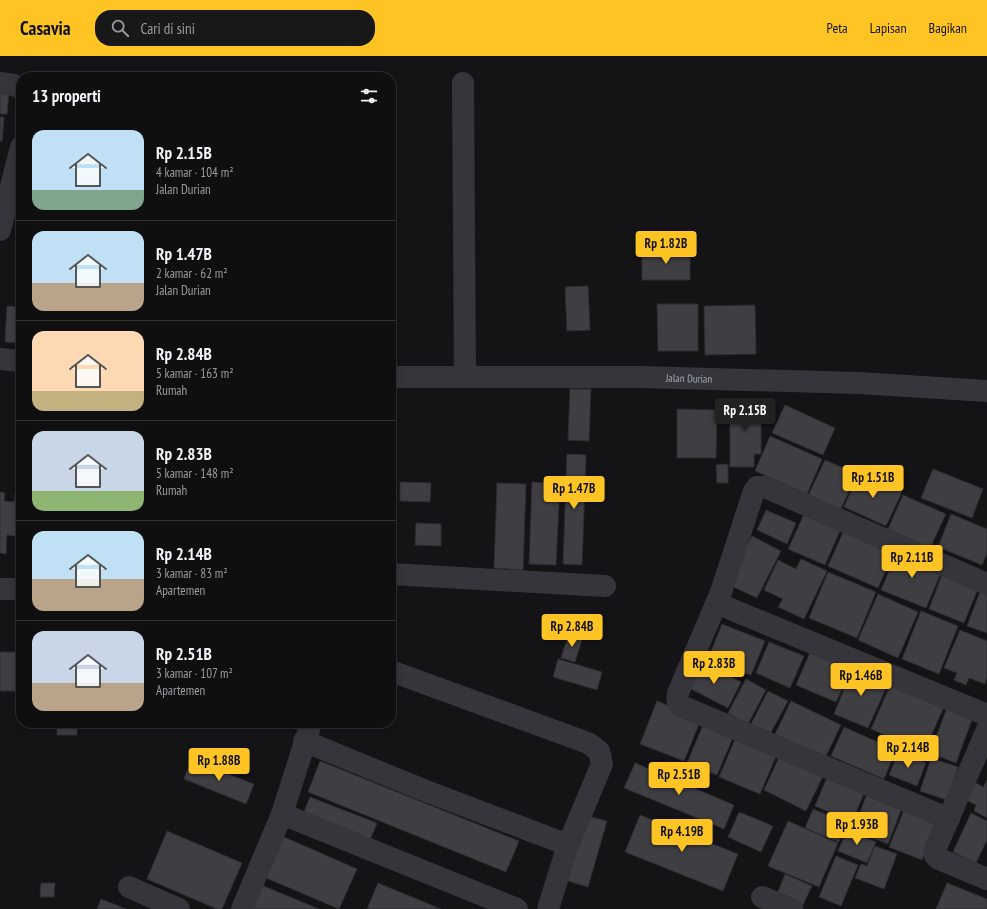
<!DOCTYPE html>
<html lang="id">
<head>
<meta charset="utf-8">
<style>
	body { margin:0; font-family:"PT Sans Narrow",sans-serif; background:#181819; color:#f1f3f6; height:100vh; display:flex; flex-direction:column; font-size:15px; white-space:nowrap }
	* { box-sizing:border-box; margin:0 }
	p { font-size:13px; color:#9b9c9f }
	.icon { flex:none; width:22px; height:22px; fill:none; stroke:currentColor; stroke-width:2; stroke-linecap:round; stroke-linejoin:round }
	.map { position:relative; flex:1; overflow:hidden }
	.side { position:absolute; left:16px; top:16px; width:380px; height:656px; display:flex; flex-direction:column; background:#0f0f10; border-radius:16px; box-shadow:0 2px 10px #0003,0 0 0 1px #2f2f30 }
	.side>* { flex:none }
	.price { position:absolute; translate:-50% -34px; padding:0 9px; border-radius:4px; background:#fec424; color:#111; font-size:13px; line-height:26px; filter:drop-shadow(0 1px 2px #0008) }
	.price::after { content:''; position:absolute; left:50%; top:24px; width:12px; height:9px; margin-left:-6px; background:inherit; clip-path:polygon(0 0,100% 0,50% 100%) }
	.price.current { background:#222; color:#fff }
	ul { padding:0; list-style:none }
	li { display:flex; align-items:center; gap:12px; height:100px; padding:0 16px }
	li+li { border-top:1px solid #2f2f30 }
	li span { display:grid; place-items:center; flex:none; width:112px; height:80px; border-radius:12px; color:#555 }
	li>.icon { margin-inline-start:auto }
	span .icon { width:48px; height:48px; fill:#fffc; stroke-width:1 }
	li b { font-size:17px }
	h2 { display:flex; justify-content:space-between; align-items:center; height:48px; padding:0 16px; font-size:17px }
	header { display:flex; align-items:center; gap:24px; box-sizing:border-box; height:56px; padding:0 20px; background:#fec424; color:#111 }
	header strong { font-size:19px }
	nav { display:flex; gap:22px; margin-inline-start:auto; font-size:14px }
	.search { width:280px; height:36px; background:#181819; display:flex; align-items:center; gap:10px; box-sizing:border-box; padding:0 14px; border-radius:16px; color:#9b9c9f; font-size:15px }
	.map>svg:first-child { display:block }
</style>
</head>
<body>
<header>
<strong>Casavia</strong>
<div class="search"><svg class="icon" aria-label="search" viewBox="0 0 24 24"><circle cx="10" cy="10" r="6"/><path d="M15 15l6 6"/></svg>Cari di sini</div>
<nav><a>Peta</a><a>Lapisan</a><a>Bagikan</a></nav>
</header>
<div class="map">
<svg width="987" height="853" viewBox="0 0 987 853">
	<rect width="100%" height="100%" fill="#141416"/>
	<path fill="#3e3e43" stroke="#2e2e32" d="M 0,36 L 9,37 L 7,58 L 0,58 Z
		M 0,61 L 4,61 L 2,85 L 0,85 Z
		M 642,194 L 690,194 L 690,224 L 642,224 Z
		M 588,230 L 590,274 L 567,275 L 565,231 Z
		M 657,248 L 698,248 L 698,295 L 658,295 Z
		M 755,249 L 756,298 L 705,299 L 704,250 Z
		M 7,250 L 21,251 L 21,287 L 5,286 Z
		M 570,333 L 591,333 L 589,385 L 568,384 Z
		M 730,344 L 761,344 L 761,398 L 754,398 L 754,411 L 730,411 Z
		M 785,349 L 835,372 L 823,399 L 772,377 Z
		M 677,353 L 717,354 L 716,402 L 677,402 Z
		M 770,380 L 822,403 L 807,438 L 755,415 Z
		M 391,388 L 395,388 L 395,425 L 391,425 Z
		M 567,398 L 586,399 L 582,509 L 563,508 Z
		M 825,404 L 857,418 L 840,455 L 808,440 Z
		M 728,408 L 728,427 L 717,427 L 716,409 Z
		M 933,413 L 983,433 L 972,462 L 921,442 Z
		M 859,417 L 902,436 L 886,470 L 844,451 Z
		M 400,426 L 431,427 L 430,446 L 400,445 Z
		M 532,426 L 560,427 L 556,509 L 529,508 Z
		M 497,427 L 526,428 L 523,514 L 494,512 Z
		M 0,436 L 5,437 L 4,445 L 14,446 L 15,437 L 21,438 L 21,481 L 7,479 L 6,498 L 0,497 Z
		M 903,439 L 946,458 L 930,492 L 888,473 Z
		M 766,454 L 796,467 L 787,488 L 757,474 Z
		M 806,454 L 842,470 L 825,509 L 788,493 Z
		M 951,458 L 987,473 L 987,497 L 982,509 L 938,491 Z
		M 416,467 L 441,468 L 441,490 L 415,489 Z
		M 845,472 L 895,493 L 878,532 L 828,510 Z
		M 752,480 L 781,495 L 757,542 L 727,528 Z
		M 898,494 L 943,512 L 926,552 L 881,534 Z
		M 801,503 L 827,515 L 804,563 L 778,551 L 783,543 L 764,534 L 778,504 L 796,513 Z
		M 828,516 L 876,536 L 857,582 L 809,562 Z
		M 943,516 L 979,530 L 964,567 L 929,553 Z
		M 981,533 L 987,535 L 987,577 L 967,570 Z
		M 878,538 L 918,556 L 898,602 L 858,584 Z
		M 921,555 L 958,570 L 939,618 L 902,603 Z
		M 722,568 L 765,585 L 751,619 L 708,603 Z
		M 960,574 L 987,585 L 987,621 L 985,628 L 969,622 L 966,629 L 954,624 L 957,617 L 944,612 Z
		M 569,577 L 583,581 L 575,606 L 561,602 Z
		M 769,586 L 804,600 L 790,632 L 756,617 Z
		M 812,592 L 853,609 L 836,646 L 796,629 Z
		M 0,596 L 18,596 L 18,635 L 0,635 Z
		M 558,603 L 602,616 L 597,634 L 553,621 Z
		M 701,605 L 741,626 L 728,652 L 687,631 Z
		M 854,609 L 889,625 L 868,672 L 834,658 Z
		M 746,623 L 766,634 L 748,668 L 728,657 Z
		M 893,623 L 946,646 L 924,696 L 871,673 Z
		M 768,635 L 788,645 L 769,680 L 750,670 Z
		M 657,645 L 701,663 L 684,705 L 640,688 Z
		M 791,645 L 841,669 L 825,702 L 775,678 Z
		M 947,652 L 973,661 L 956,707 L 930,697 Z
		M 57,667 L 77,667 L 77,679 L 57,679 Z
		M 704,667 L 734,679 L 717,719 L 687,707 Z
		M 844,671 L 896,694 L 884,723 L 831,700 Z
		M 736,681 L 777,698 L 760,738 L 719,721 Z
		M 899,695 L 926,707 L 917,730 L 889,719 Z
		M 781,697 L 824,718 L 806,755 L 764,734 Z
		M 931,702 L 958,711 L 947,744 L 920,735 Z
		M 191,704 L 254,728 L 246,748 L 184,723 Z
		M 320,705 L 519,785 L 506,816 L 308,736 Z
		M 635,707 L 734,749 L 724,773 L 624,732 Z
		M 828,719 L 865,735 L 852,766 L 815,750 Z
		M 987,724 L 987,762 L 974,755 L 976,749 L 964,743 L 974,726 L 983,731 Z
		M 868,735 L 903,749 L 888,788 L 853,775 Z
		M 310,741 L 377,767 L 370,784 L 303,758 Z
		M 905,752 L 937,764 L 922,804 L 889,791 Z
		M 813,753 L 847,767 L 839,786 L 805,772 Z
		M 739,756 L 773,770 L 761,796 L 728,781 Z
		M 971,757 L 987,765 L 987,784 L 976,807 L 953,796 Z
		M 584,759 L 607,765 L 588,831 L 565,824 Z
		M 640,759 L 738,798 L 723,835 L 625,796 Z
		M 788,765 L 838,787 L 819,831 L 768,810 Z
		M 847,774 L 876,786 L 867,807 L 838,795 Z
		M 167,775 L 242,807 L 222,853 L 217,853 L 147,823 Z
		M 284,781 L 357,813 L 339,853 L 266,822 Z
		M 875,790 L 897,798 L 884,833 L 855,822 L 861,808 L 867,810 Z
		M 836,800 L 858,809 L 841,850 L 819,841 Z
		M 785,818 L 812,830 L 801,853 L 775,843 Z
		M 41,827 L 55,827 L 54,841 L 40,841 Z
		M 378,827 L 441,853 L 367,853 Z
		M 947,827 L 987,843 L 987,853 L 936,853 Z
		M 259,828 L 319,853 L 249,853 Z
		M 101,843 L 126,853 L 97,853 Z"/>
	<g fill="none" stroke-linecap="round" stroke-linejoin="round">
		<g stroke="#35353b" stroke-width="22">
			<path d="M 0,27 L 14,29 L 21,33"/>
			<path d="M 463,27 L 465,321"/>
			<path d="M 0,174 L 21,91"/>
			<path d="M 0,303 L 21,305"/>
			<path id="s1" d="M 391,321 L 641,321 L 859,327 L 987,335"/>
			<path d="M 391,518 L 605,530"/>
			<path d="M 0,533 L 21,533"/>
			<path d="M 716,547 L 987,659"/>
			<path d="M 391,615 L 588,687 L 599,695 L 602,708 L 568,789 L 548,853"/>
			<path d="M 987,674 L 934,796 L 935,799 L 937,802 L 987,823"/>
			<path d="M 304,685 L 421,733 L 568,789"/>
			<path d="M 282,758 L 311,667"/>
			<path d="M 949,763 L 681,650 C 677,646 677,643 678,637 L 721,536 L 754,435 L 757,431 L 765,431 L 987,528"/>
			<path d="M 129,831 L 179,853"/>
			<path d="M 762,841 L 792,853"/>
			<path d="M 242,853 L 282,758 L 517,853"/>
		</g>
	</g>
	<g text-anchor="middle" stroke-width="3" stroke-linejoin="round" paint-order="stroke">
		<g font-size="11" fill="#a5a9b7" stroke="#0f0f11">
			<text dy="4" stroke="none"><textPath href="#s1" startOffset="298">Jalan Durian</textPath></text>
		</g>
	</g>
</svg>
<b class="price" style="left:666px;top:209px">Rp 1.82B</b>
<b class="price current" style="left:745px;top:376px">Rp 2.15B</b>
<b class="price" style="left:873px;top:443px">Rp 1.51B</b>
<b class="price" style="left:574px;top:454px">Rp 1.47B</b>
<b class="price" style="left:912px;top:523px">Rp 2.11B</b>
<b class="price" style="left:572px;top:592px">Rp 2.84B</b>
<b class="price" style="left:714px;top:629px">Rp 2.83B</b>
<b class="price" style="left:861px;top:641px">Rp 1.46B</b>
<b class="price" style="left:908px;top:713px">Rp 2.14B</b>
<b class="price" style="left:219px;top:726px">Rp 1.88B</b>
<b class="price" style="left:679px;top:740px">Rp 2.51B</b>
<b class="price" style="left:857px;top:790px">Rp 1.93B</b>
<b class="price" style="left:682px;top:797px">Rp 4.19B</b>
<section class="side">
<h2>13 properti<svg class="icon" aria-label="filters" viewBox="0 0 24 24"><path d="M4 7h16M4 17h16"/><circle cx="9" cy="7" r="2"/><circle cx="15" cy="17" r="2"/></svg></h2>
<ul>
<li><span style="background:linear-gradient(#bfe0f5 75%,#7fa58c 0)"><svg class="icon" aria-label="home" viewBox="0 0 24 24"><path d="M3 11l9-7 9 7M6 9v11h12V9"/></svg></span><div><b>Rp 2.15B</b><p>4 kamar · 104 m²</p><p>Jalan Durian</p></div></li>
<li><span style="background:linear-gradient(#bfe0f5 65%,#b9a48a 0)"><svg class="icon" aria-label="home" viewBox="0 0 24 24"><path d="M3 11l9-7 9 7M6 9v11h12V9"/></svg></span><div><b>Rp 1.47B</b><p>2 kamar · 62 m²</p><p>Jalan Durian</p></div></li>
<li><span style="background:linear-gradient(#ffd9b3 75%,#c2b280 0)"><svg class="icon" aria-label="home" viewBox="0 0 24 24"><path d="M3 11l9-7 9 7M6 9v11h12V9"/></svg></span><div><b>Rp 2.84B</b><p>5 kamar · 163 m²</p><p>Rumah</p></div></li>
<li><span style="background:linear-gradient(#c9d6e8 75%,#8fb573 0)"><svg class="icon" aria-label="home" viewBox="0 0 24 24"><path d="M3 11l9-7 9 7M6 9v11h12V9"/></svg></span><div><b>Rp 2.83B</b><p>5 kamar · 148 m²</p><p>Rumah</p></div></li>
<li><span style="background:linear-gradient(#bfe0f5 60%,#b9a48a 0)"><svg class="icon" aria-label="home" viewBox="0 0 24 24"><path d="M3 11l9-7 9 7M6 9v11h12V9"/></svg></span><div><b>Rp 2.14B</b><p>3 kamar · 83 m²</p><p>Apartemen</p></div></li>
<li><span style="background:linear-gradient(#c9d6e8 65%,#b9a48a 0)"><svg class="icon" aria-label="home" viewBox="0 0 24 24"><path d="M3 11l9-7 9 7M6 9v11h12V9"/></svg></span><div><b>Rp 2.51B</b><p>3 kamar · 107 m²</p><p>Apartemen</p></div></li>
</ul>
</section>
</div>
</body>
</html>
